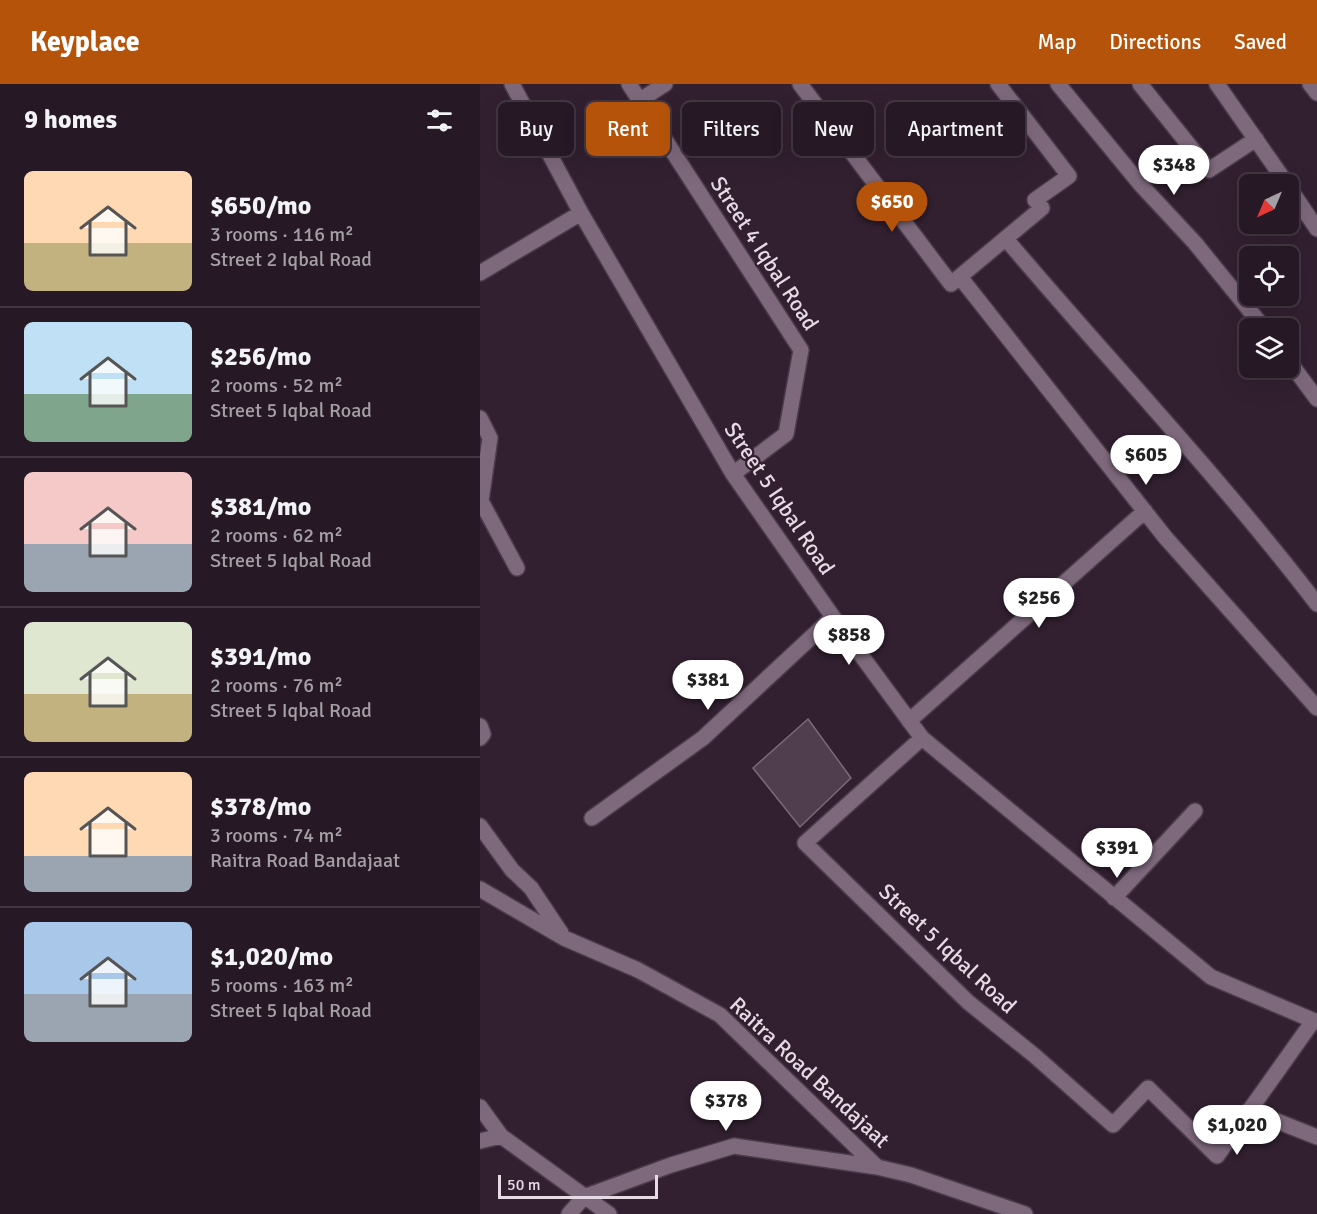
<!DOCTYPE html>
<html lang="en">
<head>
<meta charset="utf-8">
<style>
	body { margin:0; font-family:Signika,sans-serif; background:#2e212c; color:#f1f3f6; height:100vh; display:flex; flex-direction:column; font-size:22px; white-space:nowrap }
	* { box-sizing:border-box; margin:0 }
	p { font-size:20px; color:#a4a0a6 }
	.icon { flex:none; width:33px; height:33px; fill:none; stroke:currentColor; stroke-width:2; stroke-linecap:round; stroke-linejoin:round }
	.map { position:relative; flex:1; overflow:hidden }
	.sheet { display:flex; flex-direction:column; background:#261824; width:480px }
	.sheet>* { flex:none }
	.guide { position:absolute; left:18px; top:18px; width:570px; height:54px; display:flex; gap:12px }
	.needle { width:39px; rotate:224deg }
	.tools { position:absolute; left:759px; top:90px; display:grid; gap:12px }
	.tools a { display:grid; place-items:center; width:60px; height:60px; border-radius:9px; background:#261824; box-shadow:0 6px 24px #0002,0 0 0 2px #423741; font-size:30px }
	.scale { position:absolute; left:18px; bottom:15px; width:160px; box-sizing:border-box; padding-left:6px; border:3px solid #e6dae4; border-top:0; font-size:16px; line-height:21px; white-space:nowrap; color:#e6dae4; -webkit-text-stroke:4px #322030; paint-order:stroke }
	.price { position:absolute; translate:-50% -51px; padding:0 14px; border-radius:21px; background:#fff; color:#222; font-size:20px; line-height:39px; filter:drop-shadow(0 2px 3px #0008) }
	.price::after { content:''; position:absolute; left:50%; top:36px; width:18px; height:14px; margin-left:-9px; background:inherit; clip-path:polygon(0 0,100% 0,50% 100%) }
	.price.active { background:#b45309; color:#fff }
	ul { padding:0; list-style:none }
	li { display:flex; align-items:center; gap:18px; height:150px; padding:0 24px }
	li+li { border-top:2px solid #423741 }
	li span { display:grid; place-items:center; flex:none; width:168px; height:120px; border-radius:9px; color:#555 }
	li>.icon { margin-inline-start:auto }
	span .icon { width:72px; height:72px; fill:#fffc; stroke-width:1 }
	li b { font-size:26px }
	h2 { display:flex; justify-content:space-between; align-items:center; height:72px; padding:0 24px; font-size:26px }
	.pill { padding:0 21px; border-radius:9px; background:#261824; box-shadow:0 6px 24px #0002,0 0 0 2px #423741; font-size:21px; line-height:54px }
	.pill.active { background:#b45309; color:#fff }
	header { display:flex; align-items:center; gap:36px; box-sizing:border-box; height:84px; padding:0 30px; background:#b45309; color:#fff }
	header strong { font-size:28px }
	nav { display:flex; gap:33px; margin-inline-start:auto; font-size:21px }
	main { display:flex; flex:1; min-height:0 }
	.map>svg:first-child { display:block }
</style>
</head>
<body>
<header>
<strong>Keyplace</strong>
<nav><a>Map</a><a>Directions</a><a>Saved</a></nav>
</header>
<main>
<section class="sheet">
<h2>9 homes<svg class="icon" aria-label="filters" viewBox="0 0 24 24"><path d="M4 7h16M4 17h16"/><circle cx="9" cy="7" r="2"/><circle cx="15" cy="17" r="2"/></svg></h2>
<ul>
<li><span style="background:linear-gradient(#ffd9b3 60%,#c2b280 0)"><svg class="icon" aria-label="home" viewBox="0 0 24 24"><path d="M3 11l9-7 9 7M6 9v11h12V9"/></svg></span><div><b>$650/mo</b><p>3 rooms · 116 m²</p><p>Street 2 Iqbal Road</p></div></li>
<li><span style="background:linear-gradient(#bfe0f5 60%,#7fa58c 0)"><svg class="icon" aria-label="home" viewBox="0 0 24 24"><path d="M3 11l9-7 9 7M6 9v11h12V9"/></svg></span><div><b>$256/mo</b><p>2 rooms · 52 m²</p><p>Street 5 Iqbal Road</p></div></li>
<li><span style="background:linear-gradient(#f6c9c9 60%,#9aa5b1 0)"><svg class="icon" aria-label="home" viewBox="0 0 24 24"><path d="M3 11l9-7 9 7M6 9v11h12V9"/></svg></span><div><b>$381/mo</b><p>2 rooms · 62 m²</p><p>Street 5 Iqbal Road</p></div></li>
<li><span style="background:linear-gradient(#dfe7d0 60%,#c2b280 0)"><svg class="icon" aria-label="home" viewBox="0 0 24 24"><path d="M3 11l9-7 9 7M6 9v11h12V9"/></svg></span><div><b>$391/mo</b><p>2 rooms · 76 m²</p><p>Street 5 Iqbal Road</p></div></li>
<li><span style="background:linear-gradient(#ffd9b3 70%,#9aa5b1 0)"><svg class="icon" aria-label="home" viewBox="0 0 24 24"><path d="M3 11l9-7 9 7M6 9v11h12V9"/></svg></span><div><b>$378/mo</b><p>3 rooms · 74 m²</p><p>Raitra Road Bandajaat</p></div></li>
<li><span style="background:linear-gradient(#a9c7e8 60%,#9aa5b1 0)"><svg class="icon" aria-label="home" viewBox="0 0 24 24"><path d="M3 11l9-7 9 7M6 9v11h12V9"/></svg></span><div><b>$1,020/mo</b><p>5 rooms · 163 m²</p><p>Street 5 Iqbal Road</p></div></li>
</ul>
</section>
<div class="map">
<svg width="837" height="1130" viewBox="0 0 837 1130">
	<rect width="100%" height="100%" fill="#322030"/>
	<path fill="#503d4e" stroke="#7e697b" stroke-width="1.5" d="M 328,635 L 371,694 L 320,743 L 273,684 Z"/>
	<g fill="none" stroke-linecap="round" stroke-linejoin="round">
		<defs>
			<path id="minor" d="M 32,0 L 101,129 L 253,390 L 353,533 L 442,654 L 325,759 L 488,918 L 555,972 L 633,1041 L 668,1004 L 737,1072 L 833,937
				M 149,0 L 321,266 L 306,350 L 253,390
				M 320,0 L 471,200 L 562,124 L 555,116 L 589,92 L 518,0
				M 578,0 L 661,101 L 715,159 L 784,244
				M 660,0 L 729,86 L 776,55
				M 737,0 L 807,100
				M 830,0 L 837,9
				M 159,17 L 185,0
				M 808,102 L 837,145
				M 526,155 C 629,277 739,392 837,520
				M 0,189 L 101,129
				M 480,193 L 685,453 L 837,624
				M 808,276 L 837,315
				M 0,334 L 10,354 L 1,417 L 37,484
				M 429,637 L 665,427
				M 0,642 L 3,650 L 0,654
				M 442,654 L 731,893 L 837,938
				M 112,734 L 223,654 L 353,533
				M 0,742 L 32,786 L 51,804 L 81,849
				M 0,805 L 84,854 L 158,886 L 240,931 L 397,1083 L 431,1091 L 545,1130
				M 634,814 L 715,727
				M 0,1023 L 21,1052 L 129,1130
				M 769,1026 L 837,1053
				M 0,1057 L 21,1052
				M 89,1130 L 104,1113 L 191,1081 L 254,1062 L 397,1083"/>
		</defs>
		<use href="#minor" stroke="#4a3b49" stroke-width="18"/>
		<use href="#minor" stroke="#7e697c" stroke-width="15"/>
	</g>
	<g text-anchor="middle" stroke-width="4.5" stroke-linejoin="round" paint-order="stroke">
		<g font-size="22" fill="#e6dae4" stroke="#322030">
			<text transform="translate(285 169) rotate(57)" y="8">Street 4 Iqbal Road</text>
			<text transform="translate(300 414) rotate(56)" y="8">Street 5 Iqbal Road</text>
			<text transform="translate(468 864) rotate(43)" y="8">Street 5 Iqbal Road</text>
			<text transform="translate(330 988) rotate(43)" y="8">Raitra Road Bandajaat</text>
		</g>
	</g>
</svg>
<div class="tools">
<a><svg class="needle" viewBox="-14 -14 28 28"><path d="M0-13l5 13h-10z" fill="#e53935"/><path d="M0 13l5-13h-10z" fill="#a4a0a6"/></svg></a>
<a><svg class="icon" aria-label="locate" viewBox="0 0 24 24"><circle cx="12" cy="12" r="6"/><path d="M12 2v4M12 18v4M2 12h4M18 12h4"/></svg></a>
<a><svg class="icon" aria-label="layers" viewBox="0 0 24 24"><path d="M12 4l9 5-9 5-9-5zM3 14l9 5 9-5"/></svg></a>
</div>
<div class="scale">50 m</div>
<b class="price" style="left:694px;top:112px">$348</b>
<b class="price active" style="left:412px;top:149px">$650</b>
<b class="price" style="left:666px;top:402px">$605</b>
<b class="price" style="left:559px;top:545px">$256</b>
<b class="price" style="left:369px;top:582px">$858</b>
<b class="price" style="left:228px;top:627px">$381</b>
<b class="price" style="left:637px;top:795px">$391</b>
<b class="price" style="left:246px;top:1048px">$378</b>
<b class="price" style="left:757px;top:1072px">$1,020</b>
<div class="guide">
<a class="pill">Buy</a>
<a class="pill active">Rent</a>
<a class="pill">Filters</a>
<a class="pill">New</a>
<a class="pill">Apartment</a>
</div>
</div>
</main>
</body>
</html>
